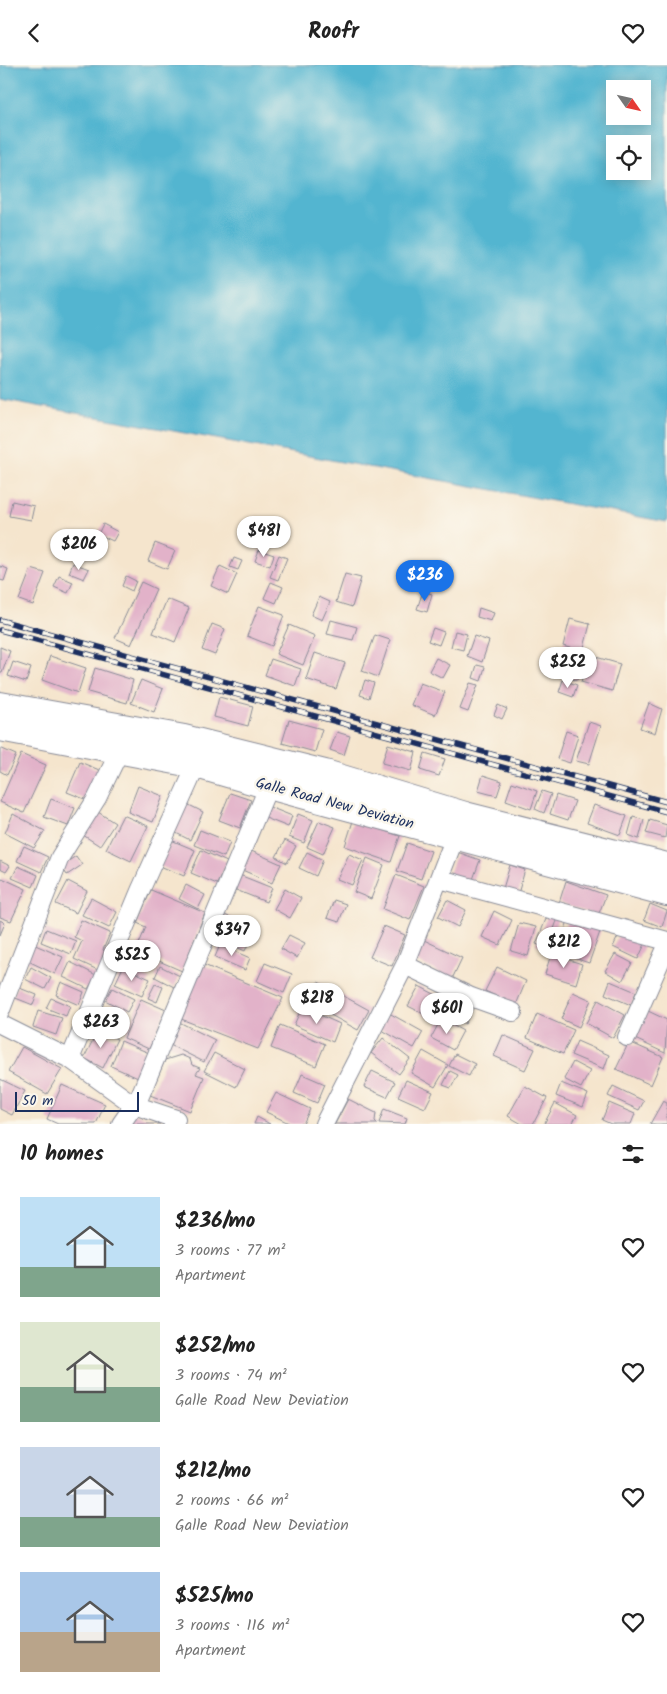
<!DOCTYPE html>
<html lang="en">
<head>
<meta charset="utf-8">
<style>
	body { margin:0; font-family:Kalam,sans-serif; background:#f2f2f2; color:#222; height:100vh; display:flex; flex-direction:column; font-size:19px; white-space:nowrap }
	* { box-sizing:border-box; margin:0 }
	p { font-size:16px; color:#767676 }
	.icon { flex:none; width:28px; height:28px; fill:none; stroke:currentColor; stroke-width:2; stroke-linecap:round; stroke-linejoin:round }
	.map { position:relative; height:1059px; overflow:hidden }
	.side { display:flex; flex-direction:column; background:#fff; flex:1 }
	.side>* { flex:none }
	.needle { width:32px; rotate:124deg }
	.fabs { position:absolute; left:606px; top:15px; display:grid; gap:10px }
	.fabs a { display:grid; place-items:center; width:45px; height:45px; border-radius:0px; background:#fff; box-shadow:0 2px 12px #0003; font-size:25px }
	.scale { position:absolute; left:15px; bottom:12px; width:124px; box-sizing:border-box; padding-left:5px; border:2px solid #1b2f5e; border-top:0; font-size:14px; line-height:18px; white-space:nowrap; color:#1b2f5e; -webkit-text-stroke:4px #fbf7ec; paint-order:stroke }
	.price { position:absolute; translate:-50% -42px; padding:0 11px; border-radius:18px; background:#fff; color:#222; font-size:16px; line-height:32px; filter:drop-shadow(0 1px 2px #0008) }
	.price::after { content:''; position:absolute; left:50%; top:30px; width:15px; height:11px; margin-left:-8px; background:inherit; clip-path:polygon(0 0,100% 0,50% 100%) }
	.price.active { background:#1a73e8; color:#fff }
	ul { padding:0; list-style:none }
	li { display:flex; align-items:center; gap:15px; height:125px; padding:0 20px }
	li span { display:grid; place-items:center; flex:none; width:140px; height:100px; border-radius:0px; color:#555 }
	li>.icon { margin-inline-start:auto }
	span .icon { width:60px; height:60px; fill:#fffc; stroke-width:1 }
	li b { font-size:21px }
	h2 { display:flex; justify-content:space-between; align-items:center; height:60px; padding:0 20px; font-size:21px }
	header { display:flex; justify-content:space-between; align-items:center; height:65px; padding:0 20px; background:#fff; font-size:22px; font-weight:600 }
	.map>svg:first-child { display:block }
</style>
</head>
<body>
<header><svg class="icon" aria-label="back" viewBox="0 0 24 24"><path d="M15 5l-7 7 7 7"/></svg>Roofr<svg class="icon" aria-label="heart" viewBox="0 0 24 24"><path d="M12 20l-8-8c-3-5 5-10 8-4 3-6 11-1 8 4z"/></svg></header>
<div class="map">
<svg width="667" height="1059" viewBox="0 0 667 1059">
	<rect width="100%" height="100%" fill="#fbf7ec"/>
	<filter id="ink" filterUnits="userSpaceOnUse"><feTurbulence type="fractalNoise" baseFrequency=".02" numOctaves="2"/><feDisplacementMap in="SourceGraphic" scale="10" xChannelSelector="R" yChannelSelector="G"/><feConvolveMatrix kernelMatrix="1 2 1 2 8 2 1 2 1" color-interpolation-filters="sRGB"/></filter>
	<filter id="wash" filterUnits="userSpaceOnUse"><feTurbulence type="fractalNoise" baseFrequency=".0096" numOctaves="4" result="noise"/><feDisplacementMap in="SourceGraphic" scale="20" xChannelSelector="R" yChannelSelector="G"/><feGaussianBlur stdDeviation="1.12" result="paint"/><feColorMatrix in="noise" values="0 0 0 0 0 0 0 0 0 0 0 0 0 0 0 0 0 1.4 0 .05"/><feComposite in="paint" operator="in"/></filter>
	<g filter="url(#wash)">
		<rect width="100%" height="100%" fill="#f5e5cd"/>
		<path fill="#52b5d0" stroke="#367297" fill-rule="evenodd" d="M 0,0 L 667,0 L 667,457 L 0,334 ZM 615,24 L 642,24 L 642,51 L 615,51 ZM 615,79 L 642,79 L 642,106 L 615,106 Z"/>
		<g id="blocks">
			<path fill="#e2b2c9" d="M 12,436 L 34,441 L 31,455 L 9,451 Z
				M 103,459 L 118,467 L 113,476 L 98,469 Z
				M 155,478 L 175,486 L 167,504 L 148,496 Z
				M 259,485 L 274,490 L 270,501 L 255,496 Z
				M 279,490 L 287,493 L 278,515 L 270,512 Z
				M 234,493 L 242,496 L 238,505 L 230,502 Z
				M 73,498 L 89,504 L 84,514 L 69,508 Z
				M 0,501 L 8,504 L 4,516 L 0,515 Z
				M 220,501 L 237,509 L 228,529 L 211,521 Z
				M 31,504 L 45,508 L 33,540 L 19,535 Z
				M 345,509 L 361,513 L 352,542 L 336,537 Z
				M 59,511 L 73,517 L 68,528 L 54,522 Z
				M 126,511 L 136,516 L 132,526 L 122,521 Z
				M 141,517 L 156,524 L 131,580 L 115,573 Z
				M 271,517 L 283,522 L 276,538 L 264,533 Z
				M 423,526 L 432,529 L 427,547 L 417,544 Z
				M 319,532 L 330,537 L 322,555 L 311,550 Z
				M 167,534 L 189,543 L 175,577 L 153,568 Z
				M 259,541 L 284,550 L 272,581 L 247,571 Z
				M 479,543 L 494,548 L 491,556 L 477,552 Z
				M 570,554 L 590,559 L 583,587 L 563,581 Z
				M 331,555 L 357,562 L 353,575 L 327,569 Z
				M 212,559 L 225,564 L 215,590 L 202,585 Z
				M 289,560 L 315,571 L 303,600 L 276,589 Z
				M 433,563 L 444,567 L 439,580 L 428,576 Z
				M 455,566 L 467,569 L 463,585 L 451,582 Z
				M 375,570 L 390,575 L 378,612 L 362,606 Z
				M 474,571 L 489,576 L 482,597 L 467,591 Z
				M 0,582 L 10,586 L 2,608 L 0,608 Z
				M 315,588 L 345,598 L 336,624 L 306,614 Z
				M 567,590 L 582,594 L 577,615 L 562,612 Z
				M 589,590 L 620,599 L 612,626 L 581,617 Z
				M 50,591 L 86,603 L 78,628 L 42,615 Z
				M 436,593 L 450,600 L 443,613 L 429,606 Z
				M 271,594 L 301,604 L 295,621 L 265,610 Z
				M 13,597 L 31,603 L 26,617 L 8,611 Z
				M 477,600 L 485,602 L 481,616 L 473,613 Z
				M 95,603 L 133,615 L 127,638 L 88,627 Z
				M 141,615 L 163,624 L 154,647 L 131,638 Z
				M 365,615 L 374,618 L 369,633 L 360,630 Z
				M 563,615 L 577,620 L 573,632 L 559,627 Z
				M 420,618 L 445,627 L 435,650 L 411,640 Z
				M 470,618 L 478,620 L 468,647 L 460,644 Z
				M 219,632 L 253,641 L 248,661 L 214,652 Z
				M 649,638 L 662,644 L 655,668 L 640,663 Z
				M 498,640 L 507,644 L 502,654 L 494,650 Z
				M 289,655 L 322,664 L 315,687 L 282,678 Z
				M 589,657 L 601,661 L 589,699 L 576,696 Z
				M 566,666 L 578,670 L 570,698 L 557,694 Z
				M 337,667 L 350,671 L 344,690 L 330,685 Z
				M 388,679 L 416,687 L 411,706 L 382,698 Z
				M 0,683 L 16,690 L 7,710 L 0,706 Z
				M 425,688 L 445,694 L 439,711 L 420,705 Z
				M 21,689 L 46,700 L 24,748 L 0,737 Z
				M 80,697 L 104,707 L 92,737 L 67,727 Z
				M 483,710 L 502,716 L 497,731 L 478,726 Z
				M 512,717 L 537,726 L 531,744 L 506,735 Z
				M 138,721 L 163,731 L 153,757 L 128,747 Z
				M 542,726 L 551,729 L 544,748 L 535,744 Z
				M 230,728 L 251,735 L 240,763 L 219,755 Z
				M 556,730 L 575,736 L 568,755 L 550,749 Z
				M 51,734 L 75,743 L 68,761 L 44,752 Z
				M 185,738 L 203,747 L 190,775 L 172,766 Z
				M 594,740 L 627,751 L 620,770 L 587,758 Z
				M 267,741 L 292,751 L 288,762 L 263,752 Z
				M 98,747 L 115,758 L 100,781 L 83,770 Z
				M 13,749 L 45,766 L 34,783 L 5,768 Z
				M 298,749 L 313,755 L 304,778 L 289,772 Z
				M 123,750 L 148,761 L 131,796 L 106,784 Z
				M 633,752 L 644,755 L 639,774 L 628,770 Z
				M 650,755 L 667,760 L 665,773 L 646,768 Z
				M 319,756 L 335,762 L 323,789 L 307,782 Z
				M 353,756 L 400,771 L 391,797 L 345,781 Z
				M 200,765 L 230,777 L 224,792 L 194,780 Z
				M 171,775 L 195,785 L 184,811 L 160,801 Z
				M 285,775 L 296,781 L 287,798 L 276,792 Z
				M 407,778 L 431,786 L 421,814 L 397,806 Z
				M 24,781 L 48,792 L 41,807 L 17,796 Z
				M 201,785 L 227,797 L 217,819 L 191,808 Z
				M 249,785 L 281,799 L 272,818 L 240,804 Z
				M 307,787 L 323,795 L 316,811 L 299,803 Z
				M 457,787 L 480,795 L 471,820 L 448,812 Z
				M 349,789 L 363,795 L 352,820 L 337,814 Z
				M 76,791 L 82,800 L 67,810 L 61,801 Z
				M 367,793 L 384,800 L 371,834 L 354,827 Z
				M 0,796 L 10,801 L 6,807 L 0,804 Z
				M 510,800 L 525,805 L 517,832 L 502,827 Z
				M 18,801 L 38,810 L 33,822 L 12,813 Z
				M 237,809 L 272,823 L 266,837 L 231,823 Z
				M 396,810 L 424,821 L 410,855 L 383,844 Z
				M 2,813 L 26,824 L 11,856 L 0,852 L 0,818 Z
				M 68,816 L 87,826 L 76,848 L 56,839 Z
				M 566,816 L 606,830 L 598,851 L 559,838 Z
				M 186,820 L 205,830 L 198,844 L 179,834 Z
				M 285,824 L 301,833 L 290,853 L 274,844 Z
				M 151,825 L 205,848 L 182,906 L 136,886 L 146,862 L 137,858 Z
				M 91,833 L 117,847 L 109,863 L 82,850 Z
				M 334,835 L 346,839 L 339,857 L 327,853 Z
				M 447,835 L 466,845 L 458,862 L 438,852 Z
				M 650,839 L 667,846 L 662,862 L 644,855 Z
				M 494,846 L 512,855 L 500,880 L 482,872 Z
				M 548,849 L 558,853 L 547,883 L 536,879 Z
				M 225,850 L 255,864 L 245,886 L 215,872 Z
				M 569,853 L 601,864 L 589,898 L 557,887 Z
				M 0,855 L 5,858 L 0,870 Z
				M 81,855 L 110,868 L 103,885 L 108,888 L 100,906 L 74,894 L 82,876 L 74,872 Z
				M 519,858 L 536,862 L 528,891 L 511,886 Z
				M 384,861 L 405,870 L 392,901 L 370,892 Z
				M 46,864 L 76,876 L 71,889 L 41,877 Z
				M 621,865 L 646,877 L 638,894 L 613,882 Z
				M 289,870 L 305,878 L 297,893 L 281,884 Z
				M 424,875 L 462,893 L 452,914 L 414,895 Z
				M 33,879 L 63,892 L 55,909 L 26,895 Z
				M 220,880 L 250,893 L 245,905 L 215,892 Z
				M 551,889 L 582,899 L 576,919 L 545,909 Z
				M 615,889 L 632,898 L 622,916 L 605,906 Z
				M 70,897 L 96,910 L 88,924 L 63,912 Z
				M 199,898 L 283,933 L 258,984 L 176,952 Z
				M 265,898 L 292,909 L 284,928 L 257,916 Z
				M 160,901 L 180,911 L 174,922 L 155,912 Z
				M 31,902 L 51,913 L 45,924 L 25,914 Z
				M 123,902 L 150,914 L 142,931 L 115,919 Z
				M 497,902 L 526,916 L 516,940 L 485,926 Z
				M 610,916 L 636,927 L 631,940 L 605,929 Z
				M 61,917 L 84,927 L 79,940 L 56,930 Z
				M 318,917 L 369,945 L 358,965 L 307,937 Z
				M 155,919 L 163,922 L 157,937 L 148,933 Z
				M 419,921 L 438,931 L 428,951 L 408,941 Z
				M 17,922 L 37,930 L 33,940 L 13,932 Z
				M 112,923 L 134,934 L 127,947 L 105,935 Z
				M 573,927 L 591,935 L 579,962 L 561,954 Z
				M 457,932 L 474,941 L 465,959 L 448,950 Z
				M 51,933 L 70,941 L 66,951 L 46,943 Z
				M 141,934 L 166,945 L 149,984 L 124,973 Z
				M 598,935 L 625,950 L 613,973 L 586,958 Z
				M 302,942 L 340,959 L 333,977 L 294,960 Z
				M 38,946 L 62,953 L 56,970 L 33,962 Z
				M 648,946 L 667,955 L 665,988 L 635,974 Z
				M 389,948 L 423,967 L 414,983 L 380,964 Z
				M 537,949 L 574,965 L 563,989 L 527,973 Z
				M 441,954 L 463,966 L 453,985 L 431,973 Z
				M 177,956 L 215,975 L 204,997 L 166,978 Z
				M 280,960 L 325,979 L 316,1001 L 271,983 Z
				M 98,965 L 117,974 L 103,1003 L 84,993 Z
				M 503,970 L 535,984 L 525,1005 L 494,991 Z
				M 383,973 L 410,994 L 399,1009 L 371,988 Z
				M 121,976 L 149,988 L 138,1013 L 111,1001 Z
				M 577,976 L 609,990 L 604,1004 L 571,990 Z
				M 629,977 L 663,992 L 651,1020 L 616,1004 Z
				M 22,982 L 62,1004 L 47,1029 L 8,1007 Z
				M 423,986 L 448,1000 L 435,1022 L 411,1008 Z
				M 214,988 L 245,1004 L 236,1022 L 204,1006 Z
				M 455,989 L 475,999 L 469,1011 L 449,1001 Z
				M 181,990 L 190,994 L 192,1000 L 200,1003 L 196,1009 L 204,1012 L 190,1046 L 150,1030 L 165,995 Z
				M 573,997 L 590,1006 L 581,1023 L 564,1014 Z
				M 372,1006 L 395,1017 L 387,1032 L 364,1022 Z
				M 450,1006 L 458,1010 L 451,1023 L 443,1020 Z
				M 302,1009 L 325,1019 L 317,1038 L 294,1028 Z
				M 0,1014 L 25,1026 L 12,1050 L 0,1044 Z
				M 406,1015 L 433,1027 L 425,1043 L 398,1031 Z
				M 561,1018 L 588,1029 L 583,1042 L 556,1031 Z
				M 62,1020 L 105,1039 L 96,1059 L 58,1059 L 47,1054 Z
				M 525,1021 L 547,1033 L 533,1059 L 522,1059 L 508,1051 Z
				M 613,1021 L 644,1036 L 639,1045 L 608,1031 Z
				M 276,1028 L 310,1044 L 303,1059 L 291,1059 L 266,1047 Z
				M 348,1034 L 376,1048 L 375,1056 L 378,1059 L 335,1059 Z
				M 663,1036 L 667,1038 L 667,1059 L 650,1059 Z
				M 555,1038 L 577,1050 L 572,1059 L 544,1059 Z
				M 609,1038 L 635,1049 L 631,1059 L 611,1059 L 602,1055 Z
				M 384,1044 L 407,1053 L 405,1059 L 379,1058 Z
				M 134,1048 L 160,1059 L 129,1059 Z
				M 257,1052 L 270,1059 L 254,1059 Z"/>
		</g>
	</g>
	<g filter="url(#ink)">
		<use href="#blocks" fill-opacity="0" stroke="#888a96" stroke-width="1"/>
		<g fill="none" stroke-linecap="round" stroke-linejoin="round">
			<defs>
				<path id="street" d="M 440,814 L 667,876
					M 405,900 L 471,932 L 513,947
					M 0,947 L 60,792 L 97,733 L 121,683
					M 0,959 L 70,994 L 134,1040 L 176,1054 L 173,1059
					M 627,972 L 667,881
					M 70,994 L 140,826 L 197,699
					M 121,1059 L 139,1033 L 269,720
					M 324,1059 L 405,900 L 459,762"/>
				<path id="primary" d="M 0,641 L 184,674 L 325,709 L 465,751 L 667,802
					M 0,662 L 197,699 L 269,720 L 667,827"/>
			</defs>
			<use href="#street" stroke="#888a96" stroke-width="20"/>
			<use href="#primary" stroke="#888a96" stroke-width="30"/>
			<use href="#street" stroke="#fff" stroke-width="18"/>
			<use href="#primary" stroke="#fff" stroke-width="28"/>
			<defs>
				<path id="rail" d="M 0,555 L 667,737
					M 0,565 L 667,747"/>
			</defs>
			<use href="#rail" stroke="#1b2f5e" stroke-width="5.5"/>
			<use href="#rail" stroke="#fbf7ec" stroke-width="4" stroke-dasharray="11" stroke-linecap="butt"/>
		</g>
	</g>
	<g text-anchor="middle" stroke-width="5" stroke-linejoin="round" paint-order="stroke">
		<g font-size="15" fill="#1b2f5e" stroke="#fbf7ec">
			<text transform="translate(335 738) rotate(15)" y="5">Galle Road New Deviation</text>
		</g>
	</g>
</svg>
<div class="fabs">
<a><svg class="needle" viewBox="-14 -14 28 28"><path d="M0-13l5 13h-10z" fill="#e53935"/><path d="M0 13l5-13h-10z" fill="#767676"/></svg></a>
<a><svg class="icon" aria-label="locate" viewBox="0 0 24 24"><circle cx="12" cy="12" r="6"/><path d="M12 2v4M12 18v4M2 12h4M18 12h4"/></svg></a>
</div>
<div class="scale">50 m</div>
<b class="price" style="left:264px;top:493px">$481</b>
<b class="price" style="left:79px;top:506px">$206</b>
<b class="price active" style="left:425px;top:537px">$236</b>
<b class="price" style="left:568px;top:624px">$252</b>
<b class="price" style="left:232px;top:892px">$347</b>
<b class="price" style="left:564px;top:904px">$212</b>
<b class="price" style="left:132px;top:917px">$525</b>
<b class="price" style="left:317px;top:960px">$218</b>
<b class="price" style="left:447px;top:970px">$601</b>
<b class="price" style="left:101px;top:984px">$263</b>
</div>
<section class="side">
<h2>10 homes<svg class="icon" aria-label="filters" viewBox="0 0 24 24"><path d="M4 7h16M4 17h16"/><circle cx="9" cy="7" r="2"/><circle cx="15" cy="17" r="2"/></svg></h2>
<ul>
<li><span style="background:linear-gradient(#bfe0f5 70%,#7fa58c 0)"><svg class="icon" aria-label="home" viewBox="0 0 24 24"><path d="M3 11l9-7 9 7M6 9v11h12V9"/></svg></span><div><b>$236/mo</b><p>3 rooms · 77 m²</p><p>Apartment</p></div><svg class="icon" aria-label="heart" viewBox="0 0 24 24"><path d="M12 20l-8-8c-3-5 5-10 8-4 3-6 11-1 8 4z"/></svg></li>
<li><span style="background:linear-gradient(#dfe7d0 65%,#7fa58c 0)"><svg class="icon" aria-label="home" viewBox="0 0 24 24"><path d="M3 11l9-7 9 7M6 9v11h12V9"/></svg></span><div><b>$252/mo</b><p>3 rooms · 74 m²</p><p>Galle Road New Deviation</p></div><svg class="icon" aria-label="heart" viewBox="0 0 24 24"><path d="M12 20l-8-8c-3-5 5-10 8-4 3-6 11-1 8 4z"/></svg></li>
<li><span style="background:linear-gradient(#c9d6e8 70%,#7fa58c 0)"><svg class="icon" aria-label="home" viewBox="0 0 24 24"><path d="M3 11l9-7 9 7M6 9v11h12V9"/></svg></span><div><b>$212/mo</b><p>2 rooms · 66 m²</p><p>Galle Road New Deviation</p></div><svg class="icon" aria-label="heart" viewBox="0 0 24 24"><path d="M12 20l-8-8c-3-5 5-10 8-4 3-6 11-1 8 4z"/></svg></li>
<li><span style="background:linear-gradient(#a9c7e8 60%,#b9a48a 0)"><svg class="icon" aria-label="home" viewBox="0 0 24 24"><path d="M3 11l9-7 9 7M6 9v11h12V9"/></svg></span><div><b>$525/mo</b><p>3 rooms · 116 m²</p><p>Apartment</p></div><svg class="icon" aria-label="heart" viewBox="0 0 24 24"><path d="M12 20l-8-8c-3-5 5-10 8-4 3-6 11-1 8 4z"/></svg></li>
</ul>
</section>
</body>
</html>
